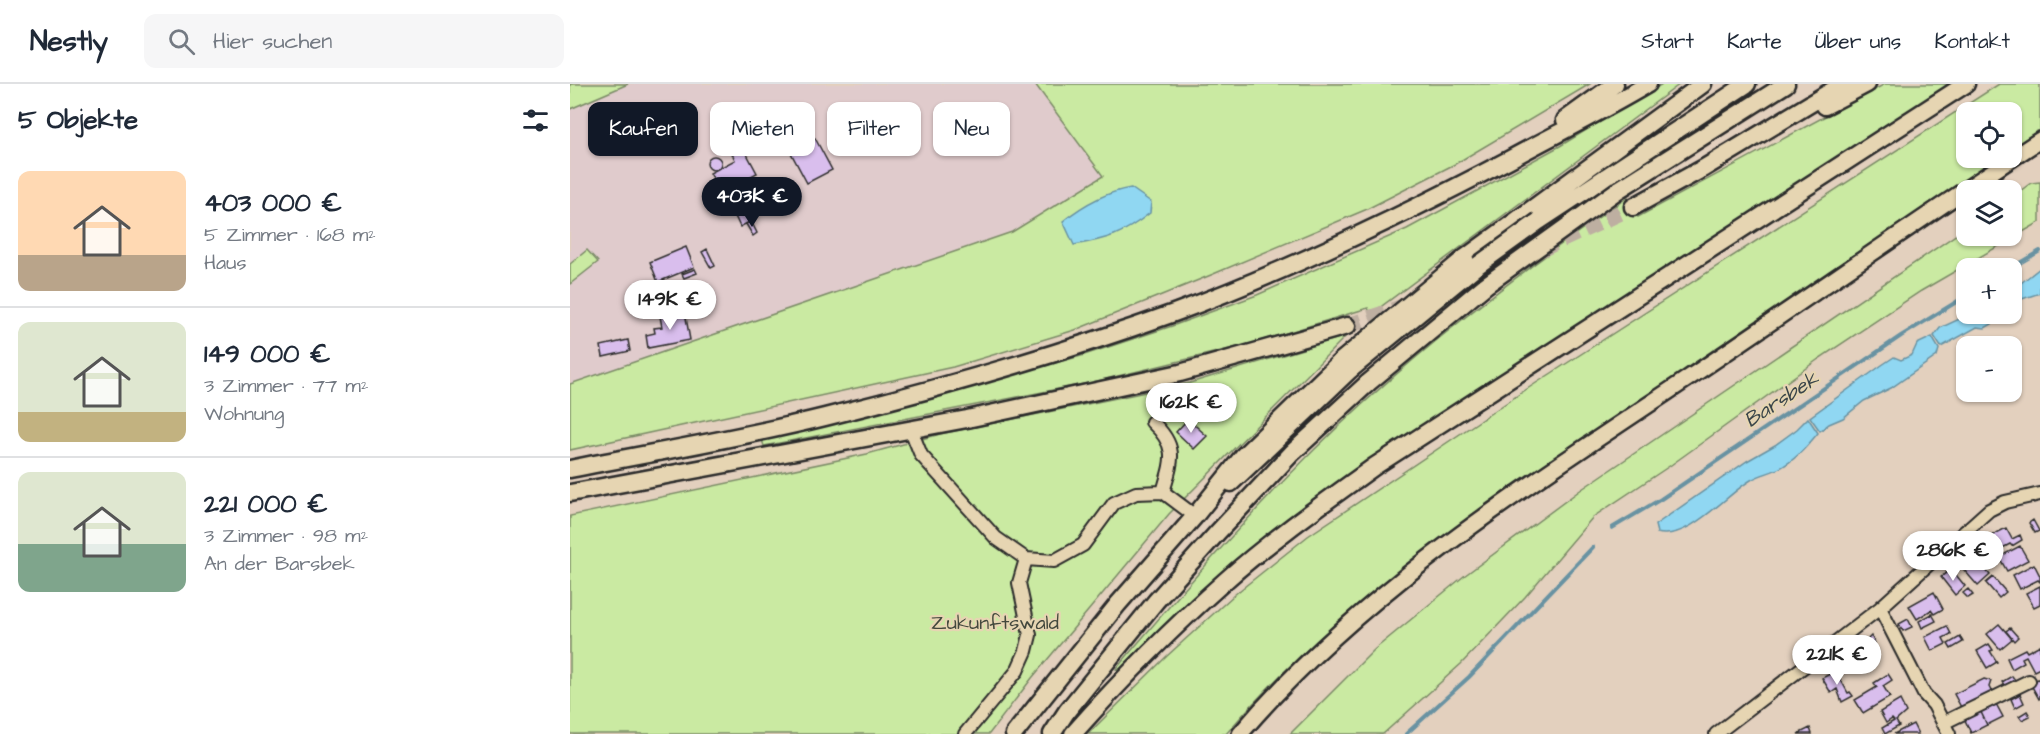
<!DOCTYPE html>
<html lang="de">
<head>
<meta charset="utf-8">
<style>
	body { margin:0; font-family:"Architects Daughter",sans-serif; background:#f6f6f7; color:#1f2937; height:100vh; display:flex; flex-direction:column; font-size:22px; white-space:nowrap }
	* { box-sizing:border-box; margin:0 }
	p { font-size:20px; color:#747a83 }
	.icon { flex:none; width:33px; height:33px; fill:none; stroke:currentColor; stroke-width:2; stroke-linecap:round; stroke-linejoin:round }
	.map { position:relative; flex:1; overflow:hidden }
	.drawer { display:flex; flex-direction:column; background:#fff; width:570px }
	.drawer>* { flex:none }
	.hud { position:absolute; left:18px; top:18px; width:570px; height:54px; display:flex; gap:12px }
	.buttons { position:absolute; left:1386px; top:18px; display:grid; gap:12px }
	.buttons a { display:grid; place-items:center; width:66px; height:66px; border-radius:12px; background:#fff; box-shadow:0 2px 4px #0004; font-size:30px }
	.price { position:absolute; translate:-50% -51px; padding:0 14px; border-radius:21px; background:#fff; color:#222; font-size:20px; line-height:39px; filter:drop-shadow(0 2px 3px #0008) }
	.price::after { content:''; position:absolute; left:50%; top:36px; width:18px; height:14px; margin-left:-9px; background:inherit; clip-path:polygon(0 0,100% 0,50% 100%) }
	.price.active { background:#111827; color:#fff }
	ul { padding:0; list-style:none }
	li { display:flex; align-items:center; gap:18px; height:150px; padding:0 18px }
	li+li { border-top:2px solid #e0e1e3 }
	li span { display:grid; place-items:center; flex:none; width:168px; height:120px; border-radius:12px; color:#555 }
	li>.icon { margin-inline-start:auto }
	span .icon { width:72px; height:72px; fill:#fffc; stroke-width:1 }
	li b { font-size:26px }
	h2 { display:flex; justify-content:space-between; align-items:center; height:72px; padding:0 18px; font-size:26px }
	.tag { padding:0 21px; border-radius:12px; background:#fff; box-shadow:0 2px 4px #0004; font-size:21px; line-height:54px }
	.tag.active { background:#111827; color:#fff }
	header { display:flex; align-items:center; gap:36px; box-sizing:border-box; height:84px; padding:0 30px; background:#fff; border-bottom:2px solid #e0e1e3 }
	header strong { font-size:28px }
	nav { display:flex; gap:33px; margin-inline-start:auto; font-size:21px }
	.search { width:420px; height:54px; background:#f6f6f7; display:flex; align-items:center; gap:15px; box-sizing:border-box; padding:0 21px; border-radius:12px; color:#747a83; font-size:22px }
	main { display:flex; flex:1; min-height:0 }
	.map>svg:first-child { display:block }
</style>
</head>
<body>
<header>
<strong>Nestly</strong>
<div class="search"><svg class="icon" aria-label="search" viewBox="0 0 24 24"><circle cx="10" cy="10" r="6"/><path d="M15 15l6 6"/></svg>Hier suchen</div>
<nav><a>Start</a><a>Karte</a><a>Über uns</a><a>Kontakt</a></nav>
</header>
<main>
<section class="drawer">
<h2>5 Objekte<svg class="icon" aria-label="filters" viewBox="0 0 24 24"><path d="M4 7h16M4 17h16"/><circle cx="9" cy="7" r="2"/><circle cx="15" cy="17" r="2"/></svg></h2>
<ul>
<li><span style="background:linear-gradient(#ffd9b3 70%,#b9a48a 0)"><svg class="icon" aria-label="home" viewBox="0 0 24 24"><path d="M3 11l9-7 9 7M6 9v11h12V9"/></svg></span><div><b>403 000 €</b><p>5 Zimmer · 168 m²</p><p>Haus</p></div></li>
<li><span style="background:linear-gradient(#dfe7d0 75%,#c2b280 0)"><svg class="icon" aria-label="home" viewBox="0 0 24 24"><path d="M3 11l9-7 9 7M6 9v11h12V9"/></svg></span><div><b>149 000 €</b><p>3 Zimmer · 77 m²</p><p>Wohnung</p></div></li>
<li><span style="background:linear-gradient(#dfe7d0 60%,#7fa58c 0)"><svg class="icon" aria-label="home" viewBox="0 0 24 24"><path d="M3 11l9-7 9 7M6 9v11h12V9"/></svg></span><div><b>221 000 €</b><p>3 Zimmer · 98 m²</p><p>An der Barsbek</p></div></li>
</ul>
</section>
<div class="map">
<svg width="1470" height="650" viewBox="0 0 1470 650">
	<rect width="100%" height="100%" fill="#e3d0be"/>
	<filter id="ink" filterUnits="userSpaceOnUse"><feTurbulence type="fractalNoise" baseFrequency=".0167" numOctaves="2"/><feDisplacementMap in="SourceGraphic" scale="12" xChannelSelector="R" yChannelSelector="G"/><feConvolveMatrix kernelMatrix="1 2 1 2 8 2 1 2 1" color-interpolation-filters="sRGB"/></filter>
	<g filter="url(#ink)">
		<path fill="#e0cbcc" d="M 58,0 L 465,0 L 533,92 L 443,148 L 0,300 L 0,200 L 28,178 L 17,166 L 0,180 L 0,25 Z"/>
		<path fill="#caeaa2" stroke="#7a8a66" stroke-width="1.5" d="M 0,0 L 58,0 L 0,25 Z
			M 465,0 L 1020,0 L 885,80 L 795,126 L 641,191 L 505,246 L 383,283 L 0,366 L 0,300 L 442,148 L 533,92 Z
			M 1092,0 L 1110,0 L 801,230 L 798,224 L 680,260 L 519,299 L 194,362 L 191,353 L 334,320 L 511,272 L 602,242 L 687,211 L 837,145 L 990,62 Z
			M 1315,0 L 1382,0 L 910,304 L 800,377 L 632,508 L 550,587 L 546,585 C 609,510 674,436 744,366 C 839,272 948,189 1058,113 L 1068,133 Z
			M 1429,0 L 1470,0 L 1470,50 L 1442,69 L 1442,28 L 1396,28 L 1396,74 L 1434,74 L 889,441 C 806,503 724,570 656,650 L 518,650 L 597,572 L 664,511 L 738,452 L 957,305 Z
			M 1470,98 L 1470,138 L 1351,207 L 1250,274 L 1101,381 L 1023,433 L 955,513 L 891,580 L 813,650 L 720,650 L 805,565 L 894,492 L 1009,407 L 1396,144 L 1396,152 L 1442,152 L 1442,113 L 1461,99 Z
			M 17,166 L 28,178 L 0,200 L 0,180 Z
			M 776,252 L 599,430 L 462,594 L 419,650 L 0,650 L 0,432 L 297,370 L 370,350 L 620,299 Z"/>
		<path fill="#90d7f2" stroke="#6892a2" stroke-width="1.5" d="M 561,104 L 581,118 L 580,129 C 552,151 538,155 504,161 L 493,137 C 513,121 535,108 561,104 Z
			M 1470,184 L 1470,209 L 1452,215 L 1442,222 L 1442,206 Z
			M 1400,230 L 1430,230 L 1424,233 L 1422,240 L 1415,244 L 1407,243 L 1371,263 L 1364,252 L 1370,244 Z
			M 1362,253 L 1369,265 L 1367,272 L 1321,304 L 1294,317 L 1273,334 L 1259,340 L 1250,347 L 1240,333 L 1312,281 L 1324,273 L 1331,276 L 1342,271 L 1347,260 Z
			M 1238,334 L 1248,349 C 1238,361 1228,373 1215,381 C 1205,388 1191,390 1181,396 C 1157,410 1117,458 1087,449 L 1085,441 L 1177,377 L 1205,361 L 1227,345 Z"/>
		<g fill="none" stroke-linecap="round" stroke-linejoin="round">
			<path stroke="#6892a2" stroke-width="4" d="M 1441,184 L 1470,167
				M 1042,444 L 1091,415 L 1331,252 L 1396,212
				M 836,650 L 899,593 L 1023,463"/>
		</g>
		<path fill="#d9beed" stroke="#2b2b2b" stroke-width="1.5" d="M 245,54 L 262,86 L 237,99 L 220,67 Z
			M 170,57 L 187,89 L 151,108 L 140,89 L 165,76 L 158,61 Z
			M137 79a7 7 0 1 1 14 0a7 7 0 1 1-14 0Z
			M 174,125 L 181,137 L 170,143 L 164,130 Z
			M 181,137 L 187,149 L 183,152 L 176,140 Z
			M 116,163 L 124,183 L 88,198 L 80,178 Z
			M 137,165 L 145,182 L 141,184 L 132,168 Z
			M 125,185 L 127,189 L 114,194 L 112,190 Z
			M 115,228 L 120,256 L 78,264 L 76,251 L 85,249 L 84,244 L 92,243 L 90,232 Z
			M 58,256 L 60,267 L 33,273 L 31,262 Z
			M 618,335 L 637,352 L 624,365 L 606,348 Z
			M 1463,436 L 1469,447 L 1465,449 L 1459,439 Z
			M 1436,444 L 1442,455 L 1450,451 L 1452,456 L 1442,462 L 1440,460 L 1423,469 L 1415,455 Z
			M 1450,462 L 1458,476 L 1437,487 L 1429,473 Z
			M 1401,469 L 1420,491 L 1408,502 L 1388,479 Z
			M 1464,480 L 1470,492 L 1470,498 L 1468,496 L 1450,505 L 1443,491 Z
			M 1381,485 L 1395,502 L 1385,511 L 1371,493 Z
			M 1423,493 L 1436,508 L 1429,514 L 1416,499 Z
			M 1470,502 L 1470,520 L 1464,523 L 1456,509 Z
			M 1398,505 L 1403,511 L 1398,514 L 1393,509 Z
			M 1364,508 L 1373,525 L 1364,530 L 1361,526 L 1347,535 L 1339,522 Z
			M 1362,530 L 1366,537 L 1352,544 L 1349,537 Z
			M 1338,535 L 1342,543 L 1333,547 L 1329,540 Z
			M 1429,540 L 1442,555 L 1430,565 L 1417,550 Z
			M 1377,542 L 1381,550 L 1373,554 L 1376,560 L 1362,567 L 1355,553 Z
			M 1440,544 L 1448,553 L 1444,557 L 1436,547 Z
			M 1301,552 L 1305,559 L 1296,564 L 1293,560 Z
			M 1390,553 L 1393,558 L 1381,565 L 1378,560 Z
			M 1281,557 L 1286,566 L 1293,562 L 1295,565 L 1300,562 L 1305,570 L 1291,578 L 1288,573 L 1286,574 L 1282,568 L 1275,571 L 1273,568 L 1270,570 L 1268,566 Z
			M 1419,560 L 1423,566 L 1420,567 L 1427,578 L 1417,584 L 1407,567 Z
			M 1470,561 L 1470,584 L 1464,587 L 1456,572 L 1452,574 L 1454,578 L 1442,585 L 1437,574 L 1455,565 L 1457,568 Z
			M 1266,587 L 1278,609 L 1280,608 L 1283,612 L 1272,618 L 1267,605 L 1261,609 L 1252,594 Z
			M 1318,590 L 1322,596 L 1313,602 L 1320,613 L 1293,629 L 1285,616 L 1307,603 L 1304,599 Z
			M 1442,592 L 1445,596 L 1435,602 L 1432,598 Z
			M 1470,594 L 1470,614 L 1469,615 L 1460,599 Z
			M 1414,595 L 1421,597 L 1419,603 L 1422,609 L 1393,627 L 1384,610 Z
			M 1450,610 L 1454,619 L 1445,624 L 1441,615 Z
			M 1330,616 L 1336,628 L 1326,637 L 1329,642 L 1315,650 L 1312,644 L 1324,637 L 1322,635 L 1316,639 L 1310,628 Z
			M 1425,618 L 1433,633 L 1417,641 L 1410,626 Z
			M 1410,626 L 1417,641 L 1401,649 L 1394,634 Z
			M 1457,627 L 1460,632 L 1452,636 L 1449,632 Z
			M 1343,640 L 1348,650 L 1324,650 Z
			M 1240,644 L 1242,650 L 1228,650 Z"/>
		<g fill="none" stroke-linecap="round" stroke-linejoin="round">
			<path stroke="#beafa1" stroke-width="16" stroke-dasharray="16 8" stroke-linecap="butt" d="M 970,166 L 1063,123
				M 882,204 L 939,180
				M 777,242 L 838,221"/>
			<defs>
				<path id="minor" d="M 582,338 C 609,363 602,377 593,408
					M 341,346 L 351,371 L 426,454 L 456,475 L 449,499 L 460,551 L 456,567 L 447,587 L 395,650
					M 456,475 L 484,477 L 513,461 L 544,419 L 566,409 L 593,408 L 625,432
					M 1310,524 L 1354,610 L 1364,621 L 1379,650
					M 1373,639 L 1459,597
					M 1146,650 L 1310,524 L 1419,426 L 1435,418 L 1470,410"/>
				<path id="major" d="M 670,650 C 794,504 959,401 1117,295 C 1235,216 1351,134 1470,56"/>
				<path id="highway" d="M 1255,22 L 1297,0
					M 995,36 L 1045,0
					M 1048,106 L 1216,0
					M 1063,123 L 1134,84 L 1273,0
					M 969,137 L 1177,0
					M 895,174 L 1133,0
					M 0,385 C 85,368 171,354 255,333 C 372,304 490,270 604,229 C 720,186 832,132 940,75 C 986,50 1033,27 1078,0
					M 661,399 L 781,285
					M 0,409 L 397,335 L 610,289 L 777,242
					M 444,650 L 548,520 L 625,432 L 673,372 L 771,277
					M 482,650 L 497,627 L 586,517 L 647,449 L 722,369 L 798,299
					M 503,650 C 551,596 601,545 655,497 C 702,455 754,419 805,382 L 1396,0"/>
			</defs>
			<use href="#minor" stroke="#2b2b2b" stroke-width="16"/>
			<use href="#major" stroke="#2b2b2b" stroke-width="20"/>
			<use href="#highway" stroke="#2b2b2b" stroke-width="21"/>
			<use href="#minor" stroke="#e6d5b2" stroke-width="12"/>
			<use href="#major" stroke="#e6d5b2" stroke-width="15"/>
			<use href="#highway" stroke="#e6d5b2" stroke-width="16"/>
			<defs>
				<path id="highway-bridge" d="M 771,277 L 895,174
					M 781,285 L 904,184 L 969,137
					M 798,299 L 916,201 L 1048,106"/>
			</defs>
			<use href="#highway-bridge" stroke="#2b2b2b" stroke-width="21" stroke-linecap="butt"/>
			<use href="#highway-bridge" stroke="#e6d5b2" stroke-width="16"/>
		</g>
	</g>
	<g text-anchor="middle" stroke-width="4.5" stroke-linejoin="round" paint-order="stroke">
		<g font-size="20" fill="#43483d" stroke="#e6d5b2">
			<text x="425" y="545">Zukunftswald</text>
		</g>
		<g font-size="21" font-style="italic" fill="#3a4549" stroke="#e6d5b2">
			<text transform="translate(1211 315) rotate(-33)" y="7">Barsbek</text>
		</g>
	</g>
</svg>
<div class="buttons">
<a><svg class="icon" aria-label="locate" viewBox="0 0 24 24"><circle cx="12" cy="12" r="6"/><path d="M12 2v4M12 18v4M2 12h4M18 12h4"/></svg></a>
<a><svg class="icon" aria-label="layers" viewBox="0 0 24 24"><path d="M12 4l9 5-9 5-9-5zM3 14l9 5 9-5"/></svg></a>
<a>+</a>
<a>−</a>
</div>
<b class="price active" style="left:182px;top:144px">403K €</b>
<b class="price" style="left:100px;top:247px">149K €</b>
<b class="price" style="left:621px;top:350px">162K €</b>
<b class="price" style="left:1383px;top:498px">286K €</b>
<b class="price" style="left:1267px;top:602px">221K €</b>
<div class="hud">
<a class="tag active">Kaufen</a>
<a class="tag">Mieten</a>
<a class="tag">Filter</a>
<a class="tag">Neu</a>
</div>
</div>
</main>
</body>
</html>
